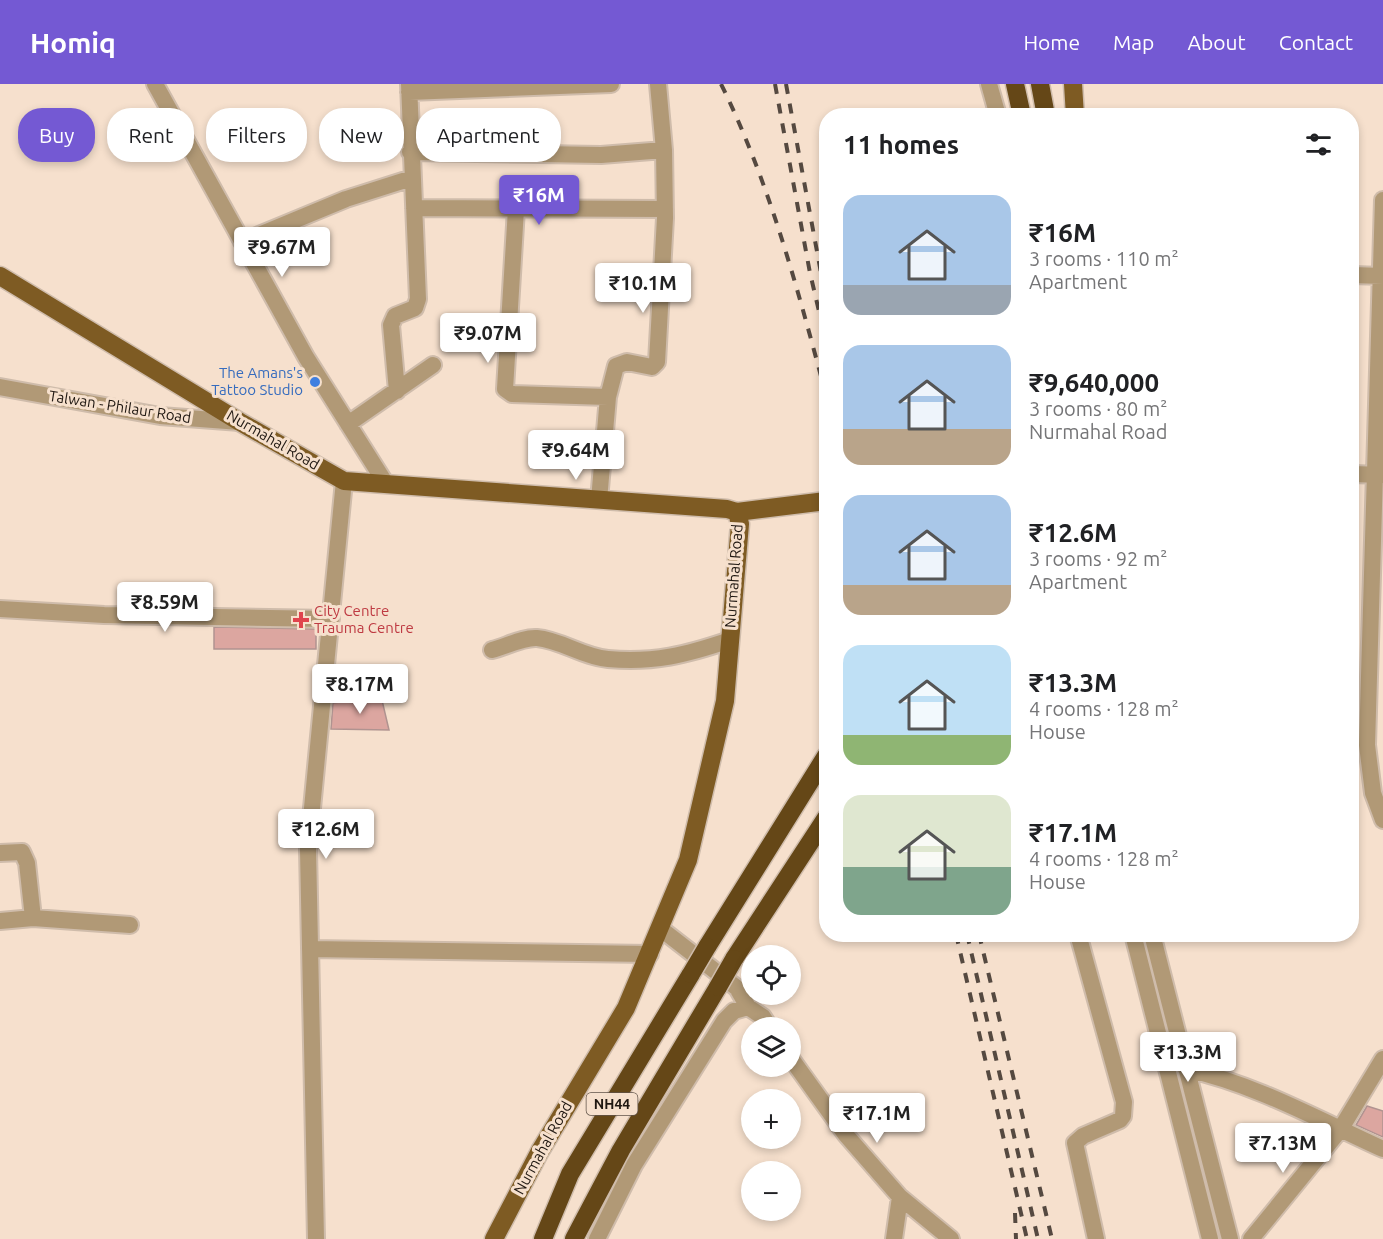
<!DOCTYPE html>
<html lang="en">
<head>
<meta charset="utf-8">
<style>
	body { margin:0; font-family:Ubuntu,sans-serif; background:#f2f2f2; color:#202124; height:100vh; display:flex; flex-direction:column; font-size:22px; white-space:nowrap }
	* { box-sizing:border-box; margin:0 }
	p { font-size:20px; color:#757577 }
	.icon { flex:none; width:33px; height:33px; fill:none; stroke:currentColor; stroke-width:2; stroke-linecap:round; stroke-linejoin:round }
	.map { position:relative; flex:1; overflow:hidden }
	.sheet { position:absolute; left:819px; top:24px; width:540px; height:834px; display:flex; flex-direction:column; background:#fff; border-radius:24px; box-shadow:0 3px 9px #0003 }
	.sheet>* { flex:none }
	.guide { position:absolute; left:18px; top:24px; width:570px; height:54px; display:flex; gap:12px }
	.buttons { position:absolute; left:741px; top:861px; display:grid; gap:12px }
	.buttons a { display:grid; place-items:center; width:60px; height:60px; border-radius:50%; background:#fff; box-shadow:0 3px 9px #0003; font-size:30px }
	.price { position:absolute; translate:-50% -51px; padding:0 14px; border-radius:6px; background:#fff; color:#222; font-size:20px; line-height:39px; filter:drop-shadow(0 2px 3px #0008) }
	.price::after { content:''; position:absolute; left:50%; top:36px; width:18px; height:14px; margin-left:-9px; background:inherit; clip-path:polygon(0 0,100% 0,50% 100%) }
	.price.current { background:#7459d3; color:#fff }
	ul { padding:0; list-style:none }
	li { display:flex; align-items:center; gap:18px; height:150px; padding:0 24px }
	li span { display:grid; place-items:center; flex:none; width:168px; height:120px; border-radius:18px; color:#555 }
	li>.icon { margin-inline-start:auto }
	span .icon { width:72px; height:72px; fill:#fffc; stroke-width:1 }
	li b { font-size:26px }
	h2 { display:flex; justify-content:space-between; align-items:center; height:72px; padding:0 24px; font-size:26px }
	.pill { padding:0 21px; border-radius:24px; background:#fff; box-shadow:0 3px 9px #0003; font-size:21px; line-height:54px }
	.pill.current { background:#7459d3; color:#fff }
	header { display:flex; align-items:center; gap:36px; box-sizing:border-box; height:84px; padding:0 30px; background:#7459d3; color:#fff }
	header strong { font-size:28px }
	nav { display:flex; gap:33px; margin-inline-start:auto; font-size:21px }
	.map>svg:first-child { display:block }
</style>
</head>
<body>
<header>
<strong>Homiq</strong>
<nav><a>Home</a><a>Map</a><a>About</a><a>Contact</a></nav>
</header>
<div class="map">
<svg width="1383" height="1155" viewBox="0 0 1383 1155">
	<rect width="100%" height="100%" fill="#f6e0cd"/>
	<path fill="#dca6a0" stroke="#b09390" stroke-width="1.5" d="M 214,543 L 316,545 L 316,565 L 214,565 Z
		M 381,612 L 389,646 L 331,645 L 333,619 Z
		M 1367,1022 L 1383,1027 L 1383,1053 L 1356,1041 Z"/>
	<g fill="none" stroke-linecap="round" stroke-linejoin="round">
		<defs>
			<path id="minor" d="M 155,0 L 306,273 L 386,400
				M 989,0 L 998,32
				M 409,8 L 611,0
				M 410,68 L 601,71 L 664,66
				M 1383,116 L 1367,661 L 1373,709 L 1383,736
				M 414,124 L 665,125
				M 516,125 L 505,305 L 512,310 L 608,313
				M 242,158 L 346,115 L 412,94
				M 1352,191 L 1383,192
				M 0,303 L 160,332 L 240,338
				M 397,307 L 391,241 L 395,232 L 415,224 L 418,215 L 409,0
				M 348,340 L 433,281
				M 1352,390 L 1383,391
				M 599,416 L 608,313 L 616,282 L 627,278 L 652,283 L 657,278 L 665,134 L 664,66 L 658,0
				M 0,525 L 104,531 L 331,535
				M 492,566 C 505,563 523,553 537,554 C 561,556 583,573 608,575 C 654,579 686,571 730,556
				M 0,769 L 22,768 L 27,779 L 33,834
				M 0,837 L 33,834 L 130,841
				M 661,845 L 737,904 L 748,923
				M 1078,850 L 1124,1018 L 1123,1032 L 1120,1036 L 1083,1052 L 1075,1059 L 1096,1155
				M 1133,850 L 1210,1155
				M 1152,850 L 1230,1155
				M 310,865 L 650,870
				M 790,973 L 846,1051 L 900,1113 L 951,1155
				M 1186,985 C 1255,1000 1319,1036 1383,1065
				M 316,1155 L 308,765 L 344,397
				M 597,1155 L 634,1081 L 724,937 L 734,927 L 748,923 L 763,933 L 770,944
				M 894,1155 L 900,1113
				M 1251,1155 L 1340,1046 L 1383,975"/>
			<path id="major" d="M 1073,0 L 1075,32
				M 0,192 L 240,338 L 344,397 L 727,425 L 737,428 L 740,440 L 725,617 L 688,776 L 626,924 L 540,1067 L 494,1155
				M 737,428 L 826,417"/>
			<path id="highway" d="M 1015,0 L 1022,32
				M 1040,0 L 1046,32
				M 707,863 L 826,672
				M 734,875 L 826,734
				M 543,1155 L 570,1090 L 691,890
				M 574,1155 L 621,1066 L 718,903"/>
		</defs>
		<use href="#minor" stroke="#cfbcab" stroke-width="20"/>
		<use href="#major" stroke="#cfbcab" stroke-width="21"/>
		<use href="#highway" stroke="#cfbcab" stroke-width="21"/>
		<use href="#minor" stroke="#b19976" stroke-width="16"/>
		<use href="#major" stroke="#7e5b23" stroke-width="18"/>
		<use href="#highway" stroke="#654717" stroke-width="18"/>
		<path stroke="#554940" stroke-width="4" stroke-dasharray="10 10" stroke-linecap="butt" d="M 721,0 C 769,97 798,206 826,311
			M 775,0 L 810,189 L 826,257
			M 786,0 L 826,216
			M 956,850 L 1027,1155
			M 967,850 L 1038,1155
			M 979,850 L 1052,1155
			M 1015,1129 L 1016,1155"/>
		<defs>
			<path id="highway-bridge" d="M 691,890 L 707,863
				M 718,903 L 734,875"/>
		</defs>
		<use href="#highway-bridge" stroke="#cfbcab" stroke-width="21" stroke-linecap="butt"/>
		<use href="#highway-bridge" stroke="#654717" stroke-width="18"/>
	</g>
	<circle fill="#3f7fe0" stroke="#f6e0cd" stroke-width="2" cx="315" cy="298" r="6"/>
	<path fill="#e0444e" stroke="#f6e0cd" stroke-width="2" d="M298 527h6v6h6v6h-6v6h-6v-6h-6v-6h6z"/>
	<g text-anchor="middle" stroke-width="6" stroke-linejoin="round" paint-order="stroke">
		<rect fill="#f6e0cd" stroke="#605349" stroke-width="1.5" x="586.5" y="1009" width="51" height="22" rx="4.5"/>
		<g font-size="14" font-weight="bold" fill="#1f1711">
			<text x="612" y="1025">NH44</text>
		</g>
		<g font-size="15" fill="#366cbe" stroke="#f6e0cd" text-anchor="end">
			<text x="303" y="294">The Amans's<tspan x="303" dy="17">Tattoo Studio</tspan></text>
		</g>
		<g font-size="15" fill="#1f1711" stroke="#f6e0cd">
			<text transform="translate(120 323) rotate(9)" y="5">Talwan - Philaur Road</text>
			<text transform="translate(273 356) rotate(30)" y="5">Nurmahal Road</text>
			<text transform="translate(734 492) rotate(-86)" y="5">Nurmahal Road</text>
			<text transform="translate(543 1064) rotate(-61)" y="5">Nurmahal Road</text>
		</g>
		<g font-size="15" fill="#be3a42" stroke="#f6e0cd" text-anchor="start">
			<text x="314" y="532">City Centre<tspan x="314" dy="17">Trauma Centre</tspan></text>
		</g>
	</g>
</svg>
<div class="buttons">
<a><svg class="icon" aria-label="locate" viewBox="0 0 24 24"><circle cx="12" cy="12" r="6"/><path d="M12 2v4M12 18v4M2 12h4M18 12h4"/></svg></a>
<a><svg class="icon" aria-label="layers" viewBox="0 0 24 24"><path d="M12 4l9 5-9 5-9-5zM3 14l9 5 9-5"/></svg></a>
<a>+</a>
<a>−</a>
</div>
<b class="price current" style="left:539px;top:142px">₹16M</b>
<b class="price" style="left:282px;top:194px">₹9.67M</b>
<b class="price" style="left:643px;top:230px">₹10.1M</b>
<b class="price" style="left:488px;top:280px">₹9.07M</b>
<b class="price" style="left:576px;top:397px">₹9.64M</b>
<b class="price" style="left:165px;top:549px">₹8.59M</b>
<b class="price" style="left:360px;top:631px">₹8.17M</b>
<b class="price" style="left:326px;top:776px">₹12.6M</b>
<b class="price" style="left:1188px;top:999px">₹13.3M</b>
<b class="price" style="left:877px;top:1060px">₹17.1M</b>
<b class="price" style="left:1283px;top:1090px">₹7.13M</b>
<div class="guide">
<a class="pill current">Buy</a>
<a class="pill">Rent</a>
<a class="pill">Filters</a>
<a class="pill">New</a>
<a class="pill">Apartment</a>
</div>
<section class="sheet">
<h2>11 homes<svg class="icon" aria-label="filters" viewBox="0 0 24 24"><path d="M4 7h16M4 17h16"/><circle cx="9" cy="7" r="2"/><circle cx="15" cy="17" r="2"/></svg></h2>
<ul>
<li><span style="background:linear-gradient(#a9c7e8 75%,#9aa5b1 0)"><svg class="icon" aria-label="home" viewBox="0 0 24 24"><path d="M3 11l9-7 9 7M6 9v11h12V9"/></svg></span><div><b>₹16M</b><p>3 rooms · 110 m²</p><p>Apartment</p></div></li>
<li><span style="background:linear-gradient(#a9c7e8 70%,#b9a48a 0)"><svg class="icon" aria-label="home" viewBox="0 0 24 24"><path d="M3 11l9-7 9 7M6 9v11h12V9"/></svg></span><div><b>₹9,640,000</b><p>3 rooms · 80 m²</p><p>Nurmahal Road</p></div></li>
<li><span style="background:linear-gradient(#a9c7e8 75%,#b9a48a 0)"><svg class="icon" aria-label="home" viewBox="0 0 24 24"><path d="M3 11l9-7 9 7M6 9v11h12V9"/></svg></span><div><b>₹12.6M</b><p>3 rooms · 92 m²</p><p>Apartment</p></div></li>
<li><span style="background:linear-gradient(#bfe0f5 75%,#8fb573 0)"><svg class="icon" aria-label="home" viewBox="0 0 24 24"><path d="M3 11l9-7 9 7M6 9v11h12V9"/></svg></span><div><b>₹13.3M</b><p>4 rooms · 128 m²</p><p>House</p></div></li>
<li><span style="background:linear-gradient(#dfe7d0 60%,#7fa58c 0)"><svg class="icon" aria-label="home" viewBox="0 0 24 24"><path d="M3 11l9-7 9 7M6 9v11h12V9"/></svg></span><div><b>₹17.1M</b><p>4 rooms · 128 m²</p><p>House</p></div></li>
</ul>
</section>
</div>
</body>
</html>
